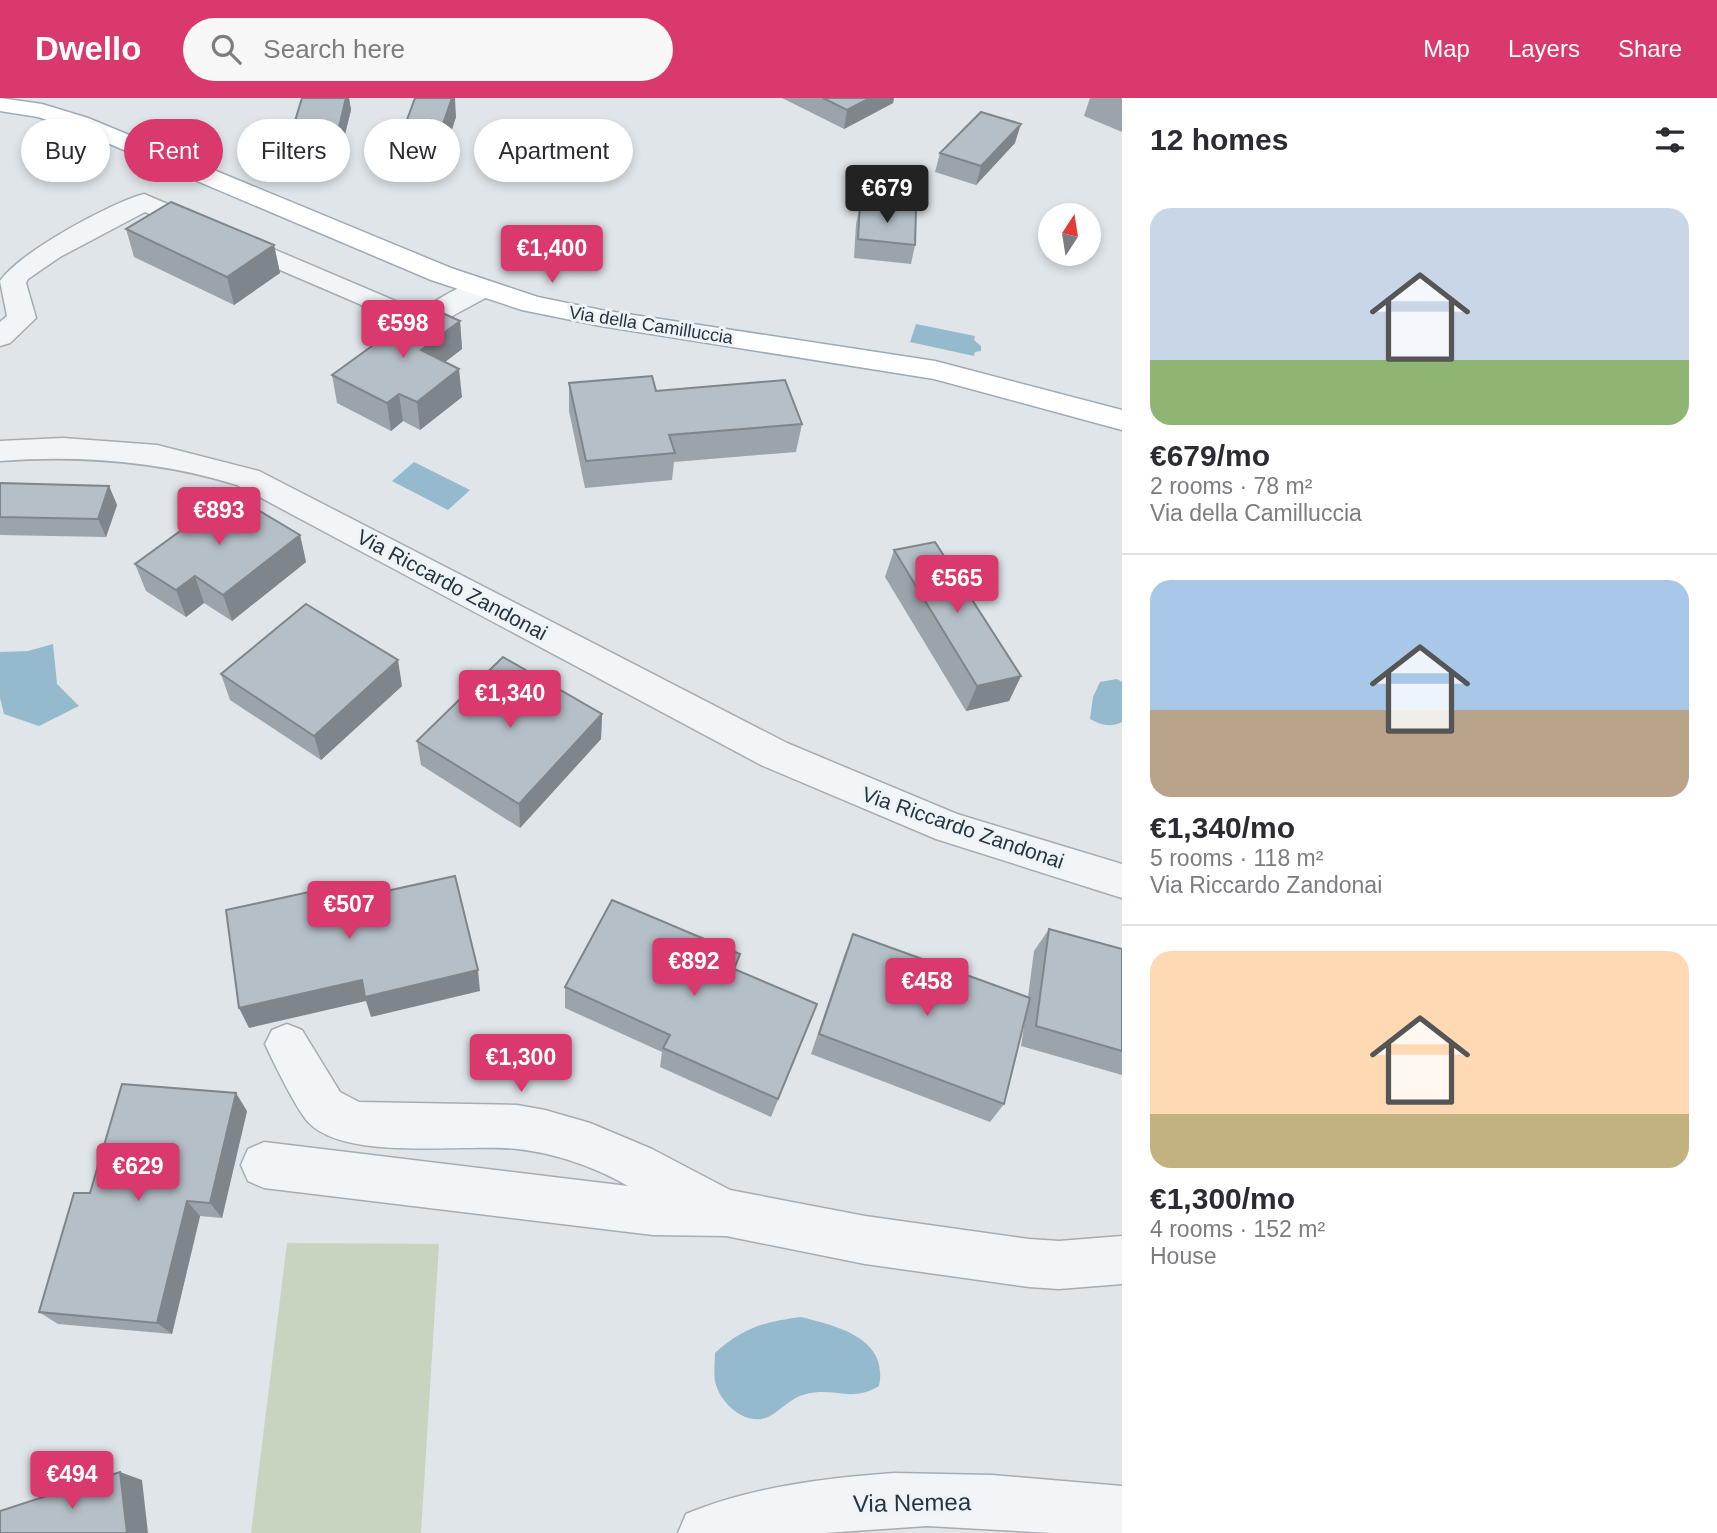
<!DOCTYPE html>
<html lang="en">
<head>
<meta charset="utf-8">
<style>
	body { margin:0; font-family:Arial,sans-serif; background:#f7f7f7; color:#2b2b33; height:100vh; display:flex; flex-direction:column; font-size:26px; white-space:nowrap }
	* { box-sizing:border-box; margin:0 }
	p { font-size:23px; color:#7c7c81 }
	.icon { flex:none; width:38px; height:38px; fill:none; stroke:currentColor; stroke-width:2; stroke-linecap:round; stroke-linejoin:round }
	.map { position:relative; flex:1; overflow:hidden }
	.side { display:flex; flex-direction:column; background:#fff; width:595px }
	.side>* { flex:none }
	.guide { position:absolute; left:21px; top:21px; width:665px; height:63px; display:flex; gap:14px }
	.needle { width:46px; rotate:12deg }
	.buttons { position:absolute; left:1038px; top:105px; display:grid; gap:14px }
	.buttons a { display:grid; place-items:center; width:63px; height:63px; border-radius:50%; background:#fff; box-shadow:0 4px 10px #0003; font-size:35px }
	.price { position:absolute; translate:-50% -60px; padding:0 16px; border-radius:7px; background:#d9396c; color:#fff; font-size:23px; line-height:46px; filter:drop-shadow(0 2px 4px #0008) }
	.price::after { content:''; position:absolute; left:50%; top:42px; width:21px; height:16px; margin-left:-10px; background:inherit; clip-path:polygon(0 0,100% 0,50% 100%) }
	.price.current { background:#222; color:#fff }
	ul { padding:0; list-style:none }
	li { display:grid; align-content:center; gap:14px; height:371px; padding:0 28px }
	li+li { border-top:2px solid #e1e1e2 }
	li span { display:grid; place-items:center; height:217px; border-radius:21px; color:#555 }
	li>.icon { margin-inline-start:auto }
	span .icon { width:126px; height:126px; fill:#fffc; stroke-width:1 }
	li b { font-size:30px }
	h2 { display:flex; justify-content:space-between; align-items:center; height:84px; padding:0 28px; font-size:30px }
	.pill { padding:0 24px; border-radius:32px; background:#fff; box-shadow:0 4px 10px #0003; font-size:24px; line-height:63px }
	.pill.current { background:#d9396c; color:#fff }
	header { display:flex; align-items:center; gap:42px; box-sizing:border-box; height:98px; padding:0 35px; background:#d9396c; color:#fff }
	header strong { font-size:33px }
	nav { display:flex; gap:38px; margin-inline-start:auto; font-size:24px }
	.search { width:490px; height:63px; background:#f7f7f7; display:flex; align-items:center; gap:18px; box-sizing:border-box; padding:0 24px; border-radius:38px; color:#7c7c81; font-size:26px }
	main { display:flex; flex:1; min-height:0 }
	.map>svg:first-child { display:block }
</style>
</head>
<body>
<header>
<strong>Dwello</strong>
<div class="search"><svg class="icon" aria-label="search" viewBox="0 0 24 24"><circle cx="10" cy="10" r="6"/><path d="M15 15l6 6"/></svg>Search here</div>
<nav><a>Map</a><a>Layers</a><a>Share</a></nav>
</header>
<main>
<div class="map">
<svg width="1122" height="1435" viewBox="0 0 1122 1435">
	<rect width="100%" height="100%" fill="#dfe5e9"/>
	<path fill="#c8d4bf" d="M 287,1145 L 439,1146 L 421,1435 L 251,1435 Z"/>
	<path fill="#96bacd" d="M 916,226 L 975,238 L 974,242 L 981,248 L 981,253 L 975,254 L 974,258 L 910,244 Z
		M 414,364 L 470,392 L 448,412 L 392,383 Z
		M 53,546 L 57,586 L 79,608 L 39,628 L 4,616 L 0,600 L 0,554 L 28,553 Z
		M 1117,581 L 1122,584 L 1122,624 C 1110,630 1101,627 1090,621 L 1093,599 L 1100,584 Z
		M 801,1219 C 837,1228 889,1240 879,1288 C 851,1305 836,1289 806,1296 C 792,1299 782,1311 770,1318 C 748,1330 722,1307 716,1287 C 713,1278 715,1265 715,1255 C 744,1229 764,1224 801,1219 Z"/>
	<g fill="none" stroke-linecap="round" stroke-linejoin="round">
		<defs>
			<path id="minor" d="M 144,96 L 419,213 C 439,202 467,179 491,185 L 495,191 L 491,197 L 430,230 L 420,232 L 145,114 L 60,159 L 28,181 L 26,185 L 36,220 L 10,245 L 0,248 L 0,224 L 7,218 L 0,183 C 20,154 110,105 144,96 Z
				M 63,340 L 157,347 L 259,373 L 787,645 L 957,716 L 1122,766 L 1122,800 L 936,741 L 761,667 L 237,387 C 159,363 81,357 0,363 L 0,343 Z
				M 287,926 L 302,932 L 340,994 L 359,1004 L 517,1007 L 545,1012 L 590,1025 L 652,1051 L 730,1092 L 865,1118 L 1029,1141 L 1059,1143 L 1122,1138 L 1122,1186 L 1059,1191 L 1029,1189 L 865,1166 L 726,1138 L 653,1137 L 264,1090 L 248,1083 L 241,1067 L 248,1051 L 264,1044 L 628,1088 C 595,1069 555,1055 517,1051 C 464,1045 348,1064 309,1025 C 296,1011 274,965 265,946 L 272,932 Z
				M 894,1375 L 992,1377 L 1122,1388 L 1122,1435 L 1053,1435 L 927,1428 L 824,1435 L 678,1435 L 686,1416 C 751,1389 825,1380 894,1375 Z"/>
			<path id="major" d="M 0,0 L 42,6 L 88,20 L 451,170 L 538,199 L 601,212 L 935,263 L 1122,312 L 1122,332 L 934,281 L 601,228 L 522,212 L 431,182 L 72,30 L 38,19 L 0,13 Z"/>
		</defs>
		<use href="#minor" stroke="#a4adb4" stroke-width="3"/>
		<use href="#major" stroke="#9dabb6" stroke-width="3"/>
		<use href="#minor" fill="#f2f5f7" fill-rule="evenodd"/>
		<use href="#major" fill="#fff" fill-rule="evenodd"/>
	</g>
	<path fill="#9ca4ab" d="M 302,0 L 349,0 L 351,12 L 340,56 L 295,55 L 291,36 Z
		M 782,0 L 894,0 L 893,5 L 844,31 Z
		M 1090,0 L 1122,0 L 1122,34 L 1084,18 Z
		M 456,19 L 439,70 L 406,58 L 404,30 Z
		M 1015,45 L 976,87 L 935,74 L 940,55 Z
		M 860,107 L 915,147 L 911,166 L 854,160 L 856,126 Z
		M 126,131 L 274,147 L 280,175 L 234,207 L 134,159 Z
		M 460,223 L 462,251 L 445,264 L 462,299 L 420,332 L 403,323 L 391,333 L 337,305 L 332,277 Z
		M 569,285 L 656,293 L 802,326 L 796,354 L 674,364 L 672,382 L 585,390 L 569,313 Z
		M 0,385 L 109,388 L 117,407 L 106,439 L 0,437 Z
		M 300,437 L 306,464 L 232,523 L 204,505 L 186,519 L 146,493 L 135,466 Z
		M 894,452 L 1021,578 L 1009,603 L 966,613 L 885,479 Z
		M 221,576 L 402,588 L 321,662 L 230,602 Z
		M 602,616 L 601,641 L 520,730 L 421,667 L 417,643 Z
		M 1049,831 L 1122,851 L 1122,977 L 1021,948 L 1025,921 L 1004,1006 L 990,1024 L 811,956 L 844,858 L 853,836 L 1028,899 L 1034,853 Z
		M 736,872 L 817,906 L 771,1019 L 660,969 L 662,954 L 565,910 L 565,889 Z
		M 247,1013 L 222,1120 L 200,1118 L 172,1236 L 58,1226 L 39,1214 L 90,1095 Z"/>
	<path fill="#7f868b" d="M 346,0 L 349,0 L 351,12 L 340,56 L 337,37 Z
		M 452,0 L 455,0 L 456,19 L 439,70 L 437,43 Z
		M 870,0 L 894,0 L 893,5 L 844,31 L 847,12 Z
		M 1021,26 L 1015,45 L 976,87 L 981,68 Z
		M 274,147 L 280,175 L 234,207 L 227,179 Z
		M 460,223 L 462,251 L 424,280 L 421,252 Z
		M 459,271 L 462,299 L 420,332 L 417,304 Z
		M 399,296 L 403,323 L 391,333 L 387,305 Z
		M 109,388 L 117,407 L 106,439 L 98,421 Z
		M 300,437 L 306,464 L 232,523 L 223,497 Z
		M 195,478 L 204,505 L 186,519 L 176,492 Z
		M 398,562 L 402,588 L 321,662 L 314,638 Z
		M 1021,578 L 1009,603 L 966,613 L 977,588 Z
		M 602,616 L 601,641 L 520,730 L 519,706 Z
		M 478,872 L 480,893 L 371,919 L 366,903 L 249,930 L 239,910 L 362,882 Z
		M 236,995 L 247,1013 L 222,1120 L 210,1105 Z
		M 187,1103 L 200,1118 L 172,1236 L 157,1225 Z
		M 120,1374 L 142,1382 L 148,1435 L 127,1435 Z"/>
	<path fill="#b5bfc7" stroke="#7f868b" stroke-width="2" d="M 302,0 L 346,0 L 337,37 L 291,36 Z
		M 415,0 L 452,0 L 437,43 L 404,30 Z
		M 823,0 L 870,0 L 847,12 Z
		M 981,14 L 1021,26 L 981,68 L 940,55 Z
		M 171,104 L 274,147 L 227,179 L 126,131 Z
		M 860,107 L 916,112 L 915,147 L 858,141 Z
		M 427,208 L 460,223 L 421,252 L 459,271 L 417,304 L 399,296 L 387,305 L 332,277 Z
		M 652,278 L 656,293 L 785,282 L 802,326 L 669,337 L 675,355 L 586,363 L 569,285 Z
		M 0,385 L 109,388 L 98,421 L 0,419 Z
		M 231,396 L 300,437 L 223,497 L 195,478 L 176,492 L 135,466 Z
		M 935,444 L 1021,578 L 977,588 L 894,452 Z
		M 306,506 L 398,562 L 314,638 L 221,576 Z
		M 503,559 L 602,616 L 519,706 L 417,643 Z
		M 455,778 L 478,872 L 365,899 L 362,882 L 239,910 L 226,812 L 355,784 L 359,799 Z
		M 612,802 L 740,856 L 734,871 L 817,906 L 778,1001 L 663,950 L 670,937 L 565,889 Z
		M 1049,831 L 1122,851 L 1122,953 L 1036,928 Z
		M 853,836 L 1030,900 L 1004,1006 L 819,936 Z
		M 122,986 L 236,995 L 210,1105 L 187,1103 L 157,1225 L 39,1214 L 74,1095 L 90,1095 Z
		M 120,1374 L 127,1435 L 0,1435 L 0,1413 Z"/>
	<g text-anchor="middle" stroke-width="6" stroke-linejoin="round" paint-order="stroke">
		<g font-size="18" fill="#263542" stroke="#eef3f7">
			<text transform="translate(651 227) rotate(9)" y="6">Via della Camilluccia</text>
		</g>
		<g font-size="21" fill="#263542" stroke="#eef3f7">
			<text transform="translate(452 487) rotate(28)" y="7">Via Riccardo Zandonai</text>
			<text transform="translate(963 730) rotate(19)" y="7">Via Riccardo Zandonai</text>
		</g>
		<g font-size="24" fill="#263542" stroke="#eef3f7">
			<text transform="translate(912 1405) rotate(-1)" y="8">Via Nemea</text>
		</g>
	</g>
</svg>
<div class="buttons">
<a><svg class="needle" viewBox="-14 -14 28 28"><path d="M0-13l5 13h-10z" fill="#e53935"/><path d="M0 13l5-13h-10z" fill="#7c7c81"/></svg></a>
</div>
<b class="price current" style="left:887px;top:127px">€679</b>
<b class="price" style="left:552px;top:187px">€1,400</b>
<b class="price" style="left:403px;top:262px">€598</b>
<b class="price" style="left:219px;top:449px">€893</b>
<b class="price" style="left:957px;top:517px">€565</b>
<b class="price" style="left:510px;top:632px">€1,340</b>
<b class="price" style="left:349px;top:843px">€507</b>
<b class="price" style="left:694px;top:900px">€892</b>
<b class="price" style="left:927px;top:920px">€458</b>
<b class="price" style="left:521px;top:996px">€1,300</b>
<b class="price" style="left:138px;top:1105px">€629</b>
<b class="price" style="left:72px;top:1413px">€494</b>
<div class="guide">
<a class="pill">Buy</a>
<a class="pill current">Rent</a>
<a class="pill">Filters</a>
<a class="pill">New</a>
<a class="pill">Apartment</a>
</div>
</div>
<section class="side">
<h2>12 homes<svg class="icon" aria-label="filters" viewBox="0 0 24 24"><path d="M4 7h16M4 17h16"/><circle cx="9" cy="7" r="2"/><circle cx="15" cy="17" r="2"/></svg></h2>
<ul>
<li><span style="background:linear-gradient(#c9d6e8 70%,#8fb573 0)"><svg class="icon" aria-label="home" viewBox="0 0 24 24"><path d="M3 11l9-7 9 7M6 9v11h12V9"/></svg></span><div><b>€679/mo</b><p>2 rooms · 78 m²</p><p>Via della Camilluccia</p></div></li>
<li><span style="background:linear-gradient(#a9c7e8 60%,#b9a48a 0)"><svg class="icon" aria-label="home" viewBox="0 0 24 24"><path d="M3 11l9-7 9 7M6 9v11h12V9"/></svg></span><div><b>€1,340/mo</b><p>5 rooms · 118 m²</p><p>Via Riccardo Zandonai</p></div></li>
<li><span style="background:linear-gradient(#ffd9b3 75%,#c2b280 0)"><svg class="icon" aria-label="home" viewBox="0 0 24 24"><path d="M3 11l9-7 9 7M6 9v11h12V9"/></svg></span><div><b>€1,300/mo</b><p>4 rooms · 152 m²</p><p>House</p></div></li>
</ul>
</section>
</main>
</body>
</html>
